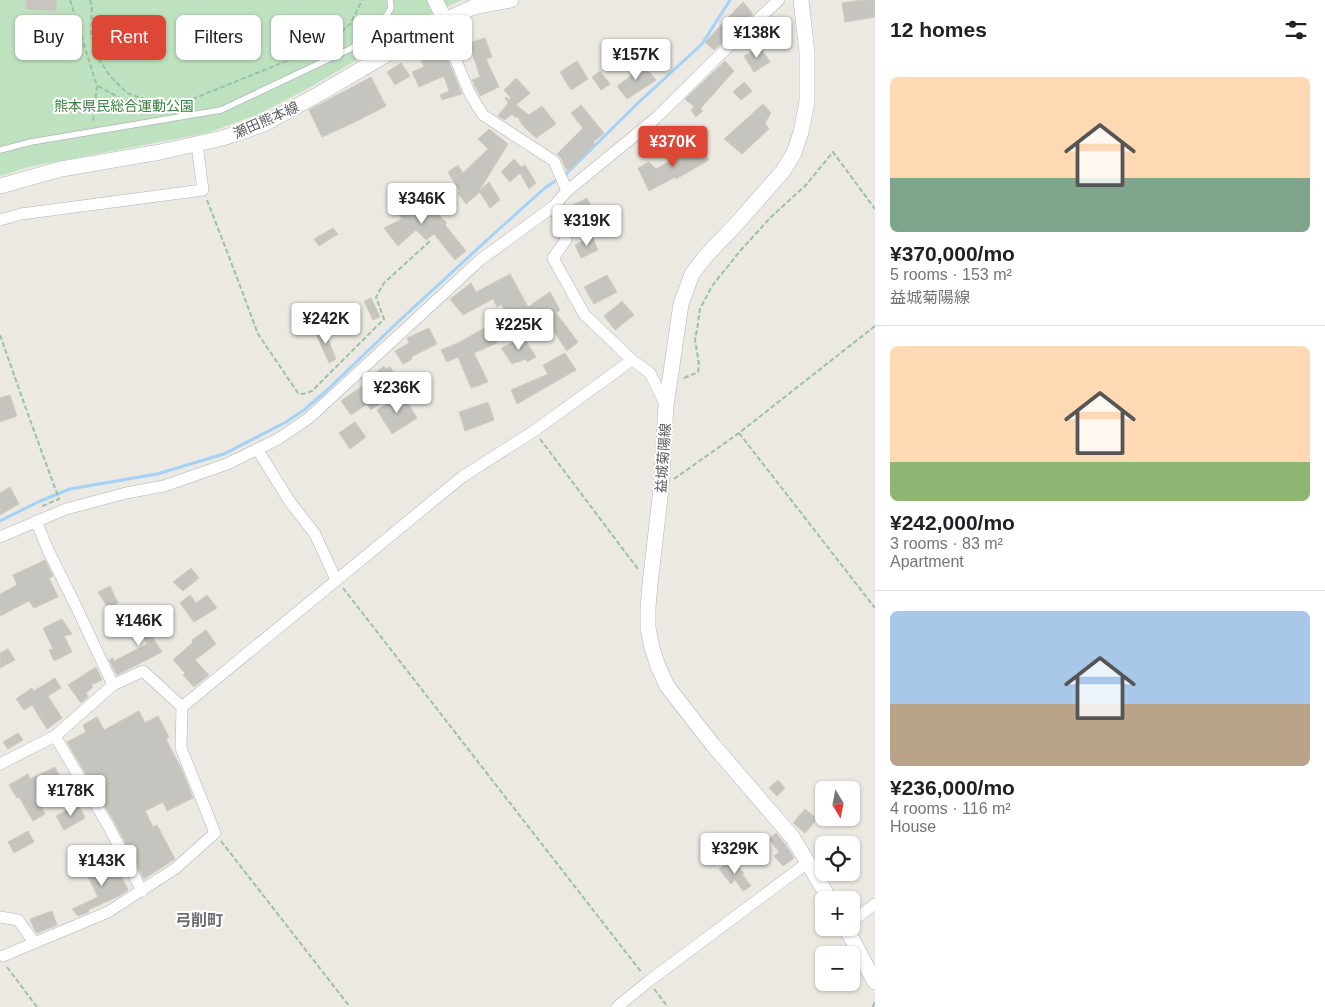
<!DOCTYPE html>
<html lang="en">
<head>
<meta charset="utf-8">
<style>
	body { margin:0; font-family:Arial,"Noto Sans JP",sans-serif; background:#f6f6f6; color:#202124; height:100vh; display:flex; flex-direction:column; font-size:19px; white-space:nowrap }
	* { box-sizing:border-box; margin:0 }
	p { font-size:16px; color:#757577 }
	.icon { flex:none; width:28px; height:28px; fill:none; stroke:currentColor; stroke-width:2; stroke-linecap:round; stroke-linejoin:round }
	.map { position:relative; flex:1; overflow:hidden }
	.details { display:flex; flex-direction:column; background:#fff; width:450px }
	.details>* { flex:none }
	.guide { position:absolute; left:15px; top:15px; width:475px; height:45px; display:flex; gap:10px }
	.needle { width:32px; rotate:170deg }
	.tools { position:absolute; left:815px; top:781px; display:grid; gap:10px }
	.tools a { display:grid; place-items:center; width:45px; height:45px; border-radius:8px; background:#fff; box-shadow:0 1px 4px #0004; font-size:25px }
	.price { position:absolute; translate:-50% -42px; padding:0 11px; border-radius:5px; background:#fff; color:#222; font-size:16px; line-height:32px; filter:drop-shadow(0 1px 2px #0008) }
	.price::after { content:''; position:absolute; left:50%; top:30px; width:15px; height:11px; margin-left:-8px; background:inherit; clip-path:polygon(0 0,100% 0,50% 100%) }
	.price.on { background:#de4635; color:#fff }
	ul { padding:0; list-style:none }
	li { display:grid; align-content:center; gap:10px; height:265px; padding:0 15px }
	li+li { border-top:1px solid #e0e0e0 }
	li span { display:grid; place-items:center; height:155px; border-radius:8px; color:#555 }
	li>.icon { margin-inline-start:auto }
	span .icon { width:90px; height:90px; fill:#fffc; stroke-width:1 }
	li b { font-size:21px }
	h2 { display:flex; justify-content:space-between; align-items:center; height:60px; padding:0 15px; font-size:21px }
	.pill { padding:0 18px; border-radius:8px; background:#fff; box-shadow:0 1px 4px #0004; font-size:18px; line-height:45px }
	.pill.on { background:#de4635; color:#fff }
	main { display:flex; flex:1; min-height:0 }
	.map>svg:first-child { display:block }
</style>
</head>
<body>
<main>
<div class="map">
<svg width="875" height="1007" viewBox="0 0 875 1007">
	<rect width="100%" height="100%" fill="#ebe9e1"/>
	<path fill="#bee2bf" d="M 0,0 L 462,0 L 426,17 L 392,39 L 314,85 L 259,114 L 207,133 L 28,167 L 0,176 Z"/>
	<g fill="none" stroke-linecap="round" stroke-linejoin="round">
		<path stroke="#a3d2f9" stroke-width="3" d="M 0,521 L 38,502 L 70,489 L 157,474 L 224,454 L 286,422 L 304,410 L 325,392 L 399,321 L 498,230 L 546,187 L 566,174 L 639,102 L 702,44 L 730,0"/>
	</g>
	<path fill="#c6c4be" stroke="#d0cbc0" d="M 26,0 L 57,0 L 56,11 L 26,9 Z
		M 862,0 L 875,0 L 875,17 L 845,22 L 842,3 Z
		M 743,2 L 753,14 L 714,50 L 705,42 Z
		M 485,38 L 492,57 L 486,59 L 499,87 L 480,96 L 472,80 L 480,77 L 469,43 Z
		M 440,40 L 462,94 L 442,100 L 440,95 L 449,91 L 444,76 L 419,87 L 412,72 L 424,67 L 416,48 L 429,43 L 430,44 Z
		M 760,47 L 770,62 L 754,72 L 744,56 Z
		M 577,61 L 588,79 L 571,90 L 560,72 Z
		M 725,61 L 734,71 L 700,109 L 703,111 L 696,117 L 691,110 L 694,107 L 685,99 Z
		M 401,63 L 410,76 L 395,85 L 387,72 Z
		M 642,63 L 656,80 L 627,99 L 617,86 L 632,75 L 630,70 Z
		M 600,71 L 610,84 L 601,90 L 592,77 Z
		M 371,77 L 386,106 L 357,121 L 322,137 L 309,110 Z
		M 516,78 L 530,93 L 516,105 L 529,115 L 542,106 L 556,124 L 536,138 L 523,126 L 517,116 L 516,118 L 512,114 L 505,120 L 498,116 L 508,103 L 505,98 L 506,97 L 510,100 L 511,98 L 504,90 Z
		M 744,82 L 752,91 L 741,100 L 733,92 Z
		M 763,104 L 771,113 L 765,123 L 769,129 L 742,154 L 724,139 Z
		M 581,105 L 604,133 L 593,142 L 595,144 L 568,171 L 565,167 L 561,158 L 557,154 L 583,128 L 571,113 Z
		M 489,129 L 508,144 L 479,191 L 480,192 L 466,204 L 458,193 L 460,192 L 448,172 L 458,165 L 463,173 L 488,149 L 478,139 Z
		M 700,144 L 709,160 L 676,179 L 675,177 L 649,191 L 638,168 L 649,162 L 656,169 Z
		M 514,159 L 521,167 L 525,165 L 536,183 L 529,189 L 520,173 L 510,182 L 501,172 Z
		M 489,182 L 500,200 L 490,208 L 479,191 Z
		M 415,191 L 431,209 L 433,209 L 447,223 L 445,225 L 466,251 L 455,260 L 434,234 L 426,240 L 416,230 L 398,246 L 384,228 L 402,219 L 392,207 Z
		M 587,198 L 596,216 L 571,229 L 563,210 Z
		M 333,228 L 338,234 L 319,246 L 314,239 Z
		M 592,236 L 598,250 L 581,258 L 575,245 Z
		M 510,274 L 528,307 L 550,292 L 560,310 L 556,313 L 578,342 L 567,351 L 546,320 L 524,334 L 515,319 L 511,320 L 501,304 L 497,307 L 493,299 L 463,315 L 450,299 L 471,283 L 476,292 Z
		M 607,275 L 617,292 L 594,304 L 584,287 Z
		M 371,298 L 380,317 L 373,320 L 364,301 Z
		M 622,301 L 634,315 L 615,330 L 604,316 Z
		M 488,326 L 497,343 L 474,353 L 488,382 L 471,388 L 458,357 L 447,362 L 441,350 L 460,342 Z
		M 429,328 L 437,344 L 411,357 L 412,359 L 403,364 L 395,351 L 409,343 L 407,338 Z
		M 324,329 L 336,359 L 329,363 L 315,332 Z
		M 523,336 L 536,357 L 527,362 L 526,359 L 512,364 L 501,348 L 516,341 L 515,340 Z
		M 565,353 L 576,370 L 517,404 L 511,390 L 548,374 L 543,365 Z
		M 384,366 L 386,369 L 390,367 L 394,373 L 372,390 L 381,403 L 371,410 L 367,404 L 351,415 L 341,401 L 371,380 L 369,378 Z
		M 402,394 L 417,418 L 392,434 L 377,410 Z
		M 10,395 L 17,416 L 0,422 L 0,398 Z
		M 488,402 L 494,420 L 465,431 L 459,412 Z
		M 355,422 L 366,437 L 350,449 L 339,433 Z
		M 10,487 L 19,504 L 0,515 L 0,493 Z
		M 45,560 L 53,576 L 49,578 L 58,597 L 34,608 L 29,601 L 0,616 L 0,594 L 17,585 L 13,575 Z
		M 191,568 L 199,578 L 183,591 L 173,582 Z
		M 110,586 L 118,603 L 108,608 L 98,592 Z
		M 190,595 L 196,603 L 207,595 L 217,608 L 194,622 L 180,603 Z
		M 144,612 L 156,632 L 151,635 L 162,652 L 117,675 L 109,660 L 113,658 L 114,661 L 147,644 L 132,618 Z
		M 62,619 L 72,634 L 64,636 L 72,652 L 54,661 L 49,650 L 53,649 L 43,628 Z
		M 206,630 L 216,644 L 195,660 L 209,675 L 194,687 L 183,675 L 185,673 L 173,660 L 193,642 L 192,640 Z
		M 8,649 L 15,660 L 0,668 L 0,653 Z
		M 96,667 L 102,680 L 91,685 L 93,687 L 86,693 L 88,697 L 81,703 L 68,685 Z
		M 55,678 L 61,688 L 48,696 L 62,718 L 47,729 L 32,705 L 24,710 L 16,699 L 32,688 L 34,691 Z
		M 139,711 L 145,723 L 158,716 L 169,737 L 166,739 L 182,770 L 193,798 L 167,811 L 163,802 L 145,811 L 153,827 L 157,825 L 175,859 L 144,879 L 115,823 L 67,742 L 86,732 L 83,725 L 97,717 L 104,730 Z
		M 18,733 L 23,740 L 8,749 L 3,742 Z
		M 55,767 L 62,780 L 56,783 L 57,786 L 35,796 L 45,814 L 33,821 L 19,797 L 17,798 L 9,785 L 28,774 L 30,779 Z
		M 778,780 L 785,788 L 777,796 L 769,788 Z
		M 78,804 L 85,818 L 64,830 L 56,816 Z
		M 805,809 L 817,819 L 805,833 L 793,823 Z
		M 28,831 L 34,842 L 14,853 L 8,842 Z
		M 776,833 L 785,844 L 794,858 L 783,866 L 774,856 L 779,852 L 769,839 Z
		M 732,859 L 744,873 L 742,874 L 751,886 L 743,891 L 735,880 L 731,884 L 719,869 Z
		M 94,862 L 99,871 L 115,864 L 128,890 L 119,896 L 88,910 L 89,912 L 78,916 L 72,909 L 98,897 L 83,867 Z
		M 52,911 L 57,925 L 37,933 L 34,929 L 30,919 Z"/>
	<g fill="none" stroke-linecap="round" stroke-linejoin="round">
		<defs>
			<path id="service" d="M 0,150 L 31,142 L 221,110 L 350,49 L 378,30 L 391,8 L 390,0"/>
			<path id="minor" d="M 445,20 L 447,39 L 470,94 L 483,115 L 554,161 L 567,191
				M 554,206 L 566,240 L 553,258 L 584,314 L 632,360 L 650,373 L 666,406
				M 0,220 L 21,214 L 203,190 L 197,145
				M 257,449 L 290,502 L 315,534 L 336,580
				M 36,521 L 48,550 L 73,600 L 113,685
				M 0,537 L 66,509 L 126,493 L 164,486 L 227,464 L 278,439 L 309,418 L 480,260 L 554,206 L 567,191 L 656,118 L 733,42 L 779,0
				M 55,736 L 113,685 L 143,671 L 182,707
				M 0,764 L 55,736 L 109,827 L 142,891
				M 0,917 L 18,920 L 34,942
				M 851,922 L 875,904
				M 3,956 L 108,912 L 176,868 L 215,833 L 181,748 L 182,707 L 462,477 L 534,431 L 632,360
				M 617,1007 L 649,981 L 807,863"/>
			<path id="secondary" d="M 435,0 L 445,20
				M 801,0 L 807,53 L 807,102 L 801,132 L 794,153 L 783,171 L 739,221 L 705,257 L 692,274 L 681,304 L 666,406 L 661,489 L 650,584 L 648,608 L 648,628 L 652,648 L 658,666 L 667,686 L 713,745 L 793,838 L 830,900
				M 0,186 L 61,169 L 160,152 L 223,138 L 264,124 L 319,94 L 445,20 L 474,7 L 511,0
				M 846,928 L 875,982"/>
		</defs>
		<use href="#service" stroke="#b1b3b8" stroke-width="7"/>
		<use href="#minor" stroke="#b1b3b8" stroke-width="12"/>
		<use href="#secondary" stroke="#b3b5bb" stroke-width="16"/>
		<path stroke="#98c2a5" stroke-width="2" stroke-dasharray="5 2.5" stroke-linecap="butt" d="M 70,0 L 97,86 L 93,123
			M 90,0 L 92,6 L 91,35 L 100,61 L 110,76 L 127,93 L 156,103 L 185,102 L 329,44 L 351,23 L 362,0
			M 98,86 L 149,114
			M 207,200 L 236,275 L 258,334 L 298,393 L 303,394 L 312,391 L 384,319 L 376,297 L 384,283 L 430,241
			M 0,335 L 25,406 L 59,499 L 40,507
			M 684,378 L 698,372 L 699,365 L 695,339 L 697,330 L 700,309 L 712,286 L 740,251 L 771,217 L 806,185 L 833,152 L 875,209
			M 739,433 L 875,608
			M 540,439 L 638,569
			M 674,479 L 739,433 L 875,326
			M 343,588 L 642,973
			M 221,841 L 350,1007
			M 7,967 L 37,1007
			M 654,989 L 668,1007
			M 873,1007 L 875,1000"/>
		<use href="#service" stroke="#fff" stroke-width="5.5"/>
		<use href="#minor" stroke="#fff" stroke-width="11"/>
		<use href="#secondary" stroke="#fff" stroke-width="15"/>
	</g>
	<g text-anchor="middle" stroke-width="4" stroke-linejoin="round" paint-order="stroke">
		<g font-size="14" fill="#39803e" stroke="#fff">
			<text x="124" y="111">熊本県民総合運動公園</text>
		</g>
		<g font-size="14" fill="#595d61" stroke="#fff">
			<text transform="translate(266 120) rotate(-24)" y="5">瀬田熊本線</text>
			<text transform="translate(663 458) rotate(-86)" y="5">益城菊陽線</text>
		</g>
		<g font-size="16" font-weight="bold" fill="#6a6e73" stroke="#fff">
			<text x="199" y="926">弓削町</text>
		</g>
	</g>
</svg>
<div class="tools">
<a><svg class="needle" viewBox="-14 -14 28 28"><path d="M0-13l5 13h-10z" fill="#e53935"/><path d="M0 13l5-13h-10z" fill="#757577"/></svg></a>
<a><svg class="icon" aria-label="locate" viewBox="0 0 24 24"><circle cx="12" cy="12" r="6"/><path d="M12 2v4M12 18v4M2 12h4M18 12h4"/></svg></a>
<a>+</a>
<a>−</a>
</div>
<b class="price" style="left:757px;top:59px">¥138K</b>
<b class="price" style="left:636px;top:81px">¥157K</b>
<b class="price on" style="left:673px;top:168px">¥370K</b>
<b class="price" style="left:422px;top:225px">¥346K</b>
<b class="price" style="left:587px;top:247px">¥319K</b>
<b class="price" style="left:326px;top:345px">¥242K</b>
<b class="price" style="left:519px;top:351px">¥225K</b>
<b class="price" style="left:397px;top:414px">¥236K</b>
<b class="price" style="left:139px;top:647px">¥146K</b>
<b class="price" style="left:71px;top:817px">¥178K</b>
<b class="price" style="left:735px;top:875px">¥329K</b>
<b class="price" style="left:102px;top:887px">¥143K</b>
<div class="guide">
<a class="pill">Buy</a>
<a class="pill on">Rent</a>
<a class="pill">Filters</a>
<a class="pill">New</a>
<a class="pill">Apartment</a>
</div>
</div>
<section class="details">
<h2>12 homes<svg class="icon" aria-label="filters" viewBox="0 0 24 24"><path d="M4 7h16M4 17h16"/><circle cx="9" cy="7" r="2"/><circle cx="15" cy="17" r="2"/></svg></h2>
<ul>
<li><span style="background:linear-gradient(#ffd9b3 65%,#7fa58c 0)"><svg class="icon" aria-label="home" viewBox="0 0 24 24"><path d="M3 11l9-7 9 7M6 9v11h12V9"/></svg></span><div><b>¥370,000/mo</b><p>5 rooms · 153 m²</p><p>益城菊陽線</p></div></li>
<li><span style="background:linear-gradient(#ffd9b3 75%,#8fb573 0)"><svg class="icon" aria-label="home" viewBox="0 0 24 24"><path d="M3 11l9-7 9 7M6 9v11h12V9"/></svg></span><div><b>¥242,000/mo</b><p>3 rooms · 83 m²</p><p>Apartment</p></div></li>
<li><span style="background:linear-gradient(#a9c7e8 60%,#b9a48a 0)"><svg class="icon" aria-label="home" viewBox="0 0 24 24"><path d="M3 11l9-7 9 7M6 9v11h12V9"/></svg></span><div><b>¥236,000/mo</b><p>4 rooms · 116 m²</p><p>House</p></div></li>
</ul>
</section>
</main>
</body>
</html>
